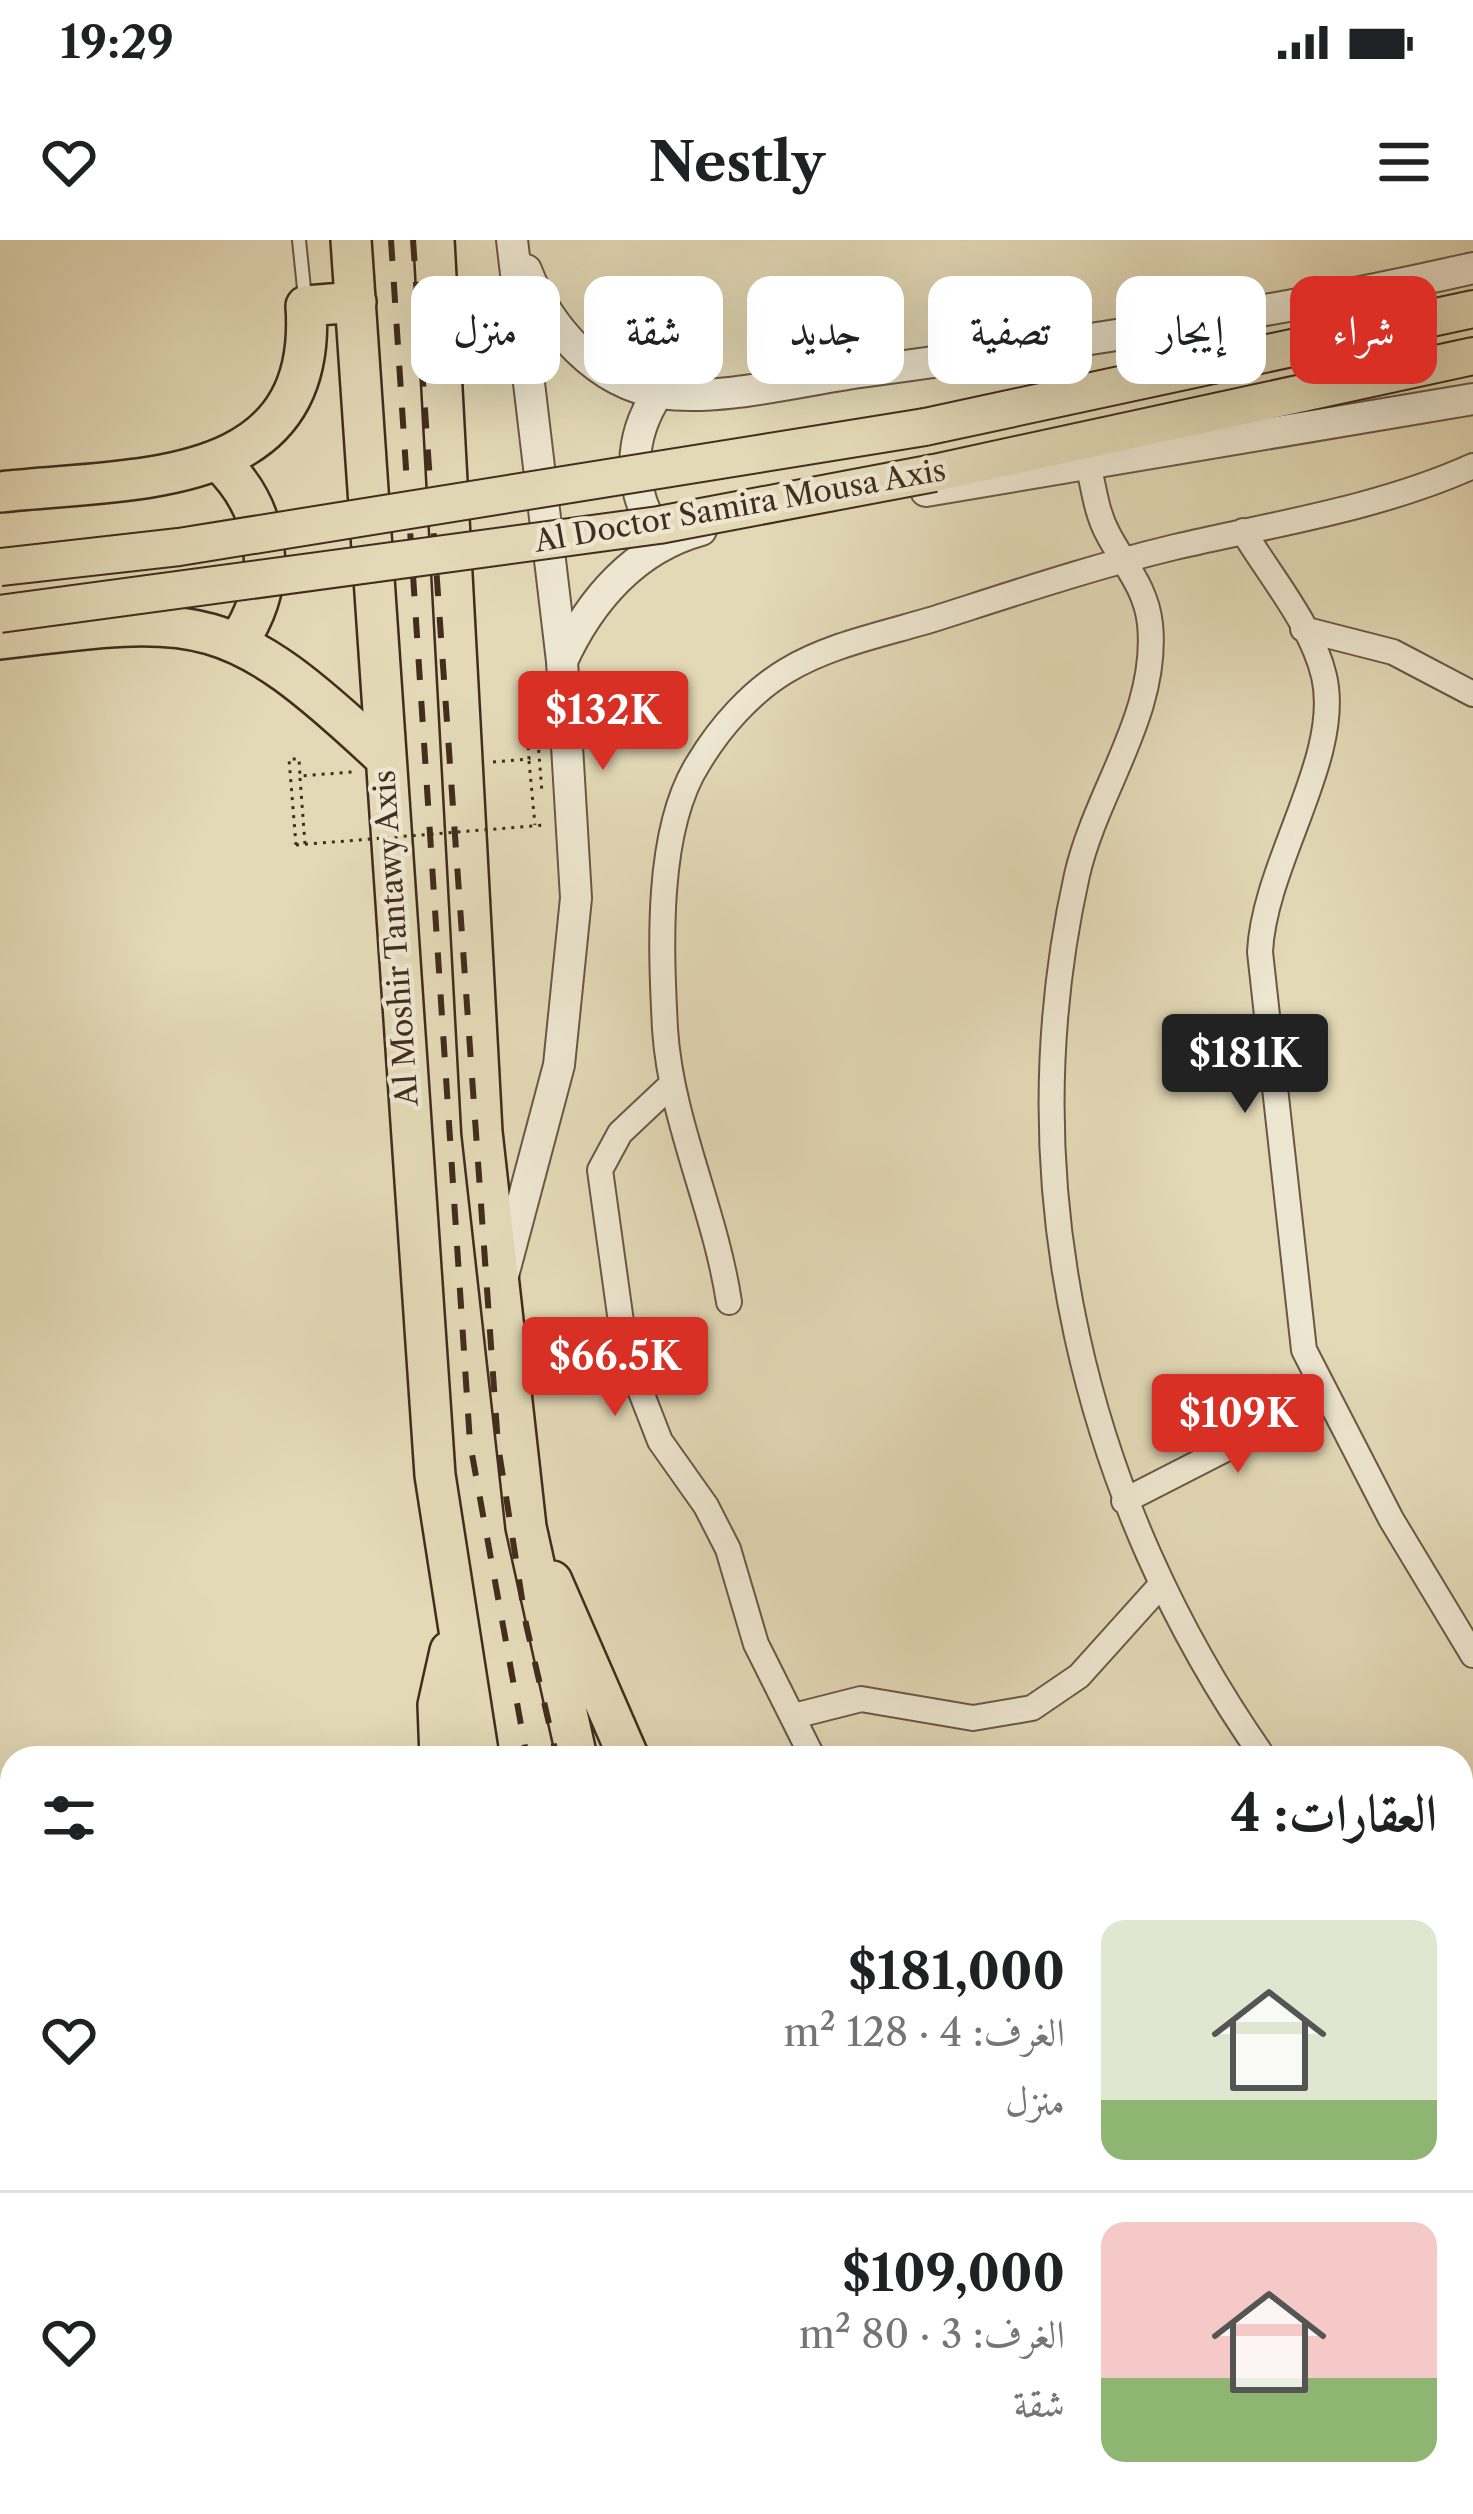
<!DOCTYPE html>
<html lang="ar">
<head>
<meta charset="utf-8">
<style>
	body { margin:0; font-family:"Libre Caslon Text",Amiri,serif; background:#f6f6f6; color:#202124; direction:rtl; height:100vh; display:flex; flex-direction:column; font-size:45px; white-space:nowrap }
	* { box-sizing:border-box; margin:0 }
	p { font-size:39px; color:#757577 }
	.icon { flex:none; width:66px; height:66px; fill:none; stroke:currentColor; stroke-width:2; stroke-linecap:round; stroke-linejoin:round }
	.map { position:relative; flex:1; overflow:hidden; direction:ltr }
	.details { position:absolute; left:0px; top:1506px; width:1473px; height:768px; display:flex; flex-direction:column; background:#fff; border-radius:36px 36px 0 0; box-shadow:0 12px 48px #0002; direction:rtl }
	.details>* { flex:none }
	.guide { position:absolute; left:36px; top:36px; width:1401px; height:108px; direction:rtl; display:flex; gap:24px }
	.price { position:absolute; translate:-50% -102px; padding:0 27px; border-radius:12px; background:#d93025; color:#fff; font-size:39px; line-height:78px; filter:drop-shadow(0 3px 6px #0008) }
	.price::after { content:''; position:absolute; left:50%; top:72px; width:36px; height:27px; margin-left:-18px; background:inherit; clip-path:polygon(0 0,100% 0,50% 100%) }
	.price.active { background:#222; color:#fff }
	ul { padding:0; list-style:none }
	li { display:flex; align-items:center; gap:36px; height:300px; padding:0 36px }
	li+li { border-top:3px solid #e0e0e0 }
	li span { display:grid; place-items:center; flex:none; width:336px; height:240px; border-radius:24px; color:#555 }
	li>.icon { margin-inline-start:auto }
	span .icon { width:144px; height:144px; fill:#fffc; stroke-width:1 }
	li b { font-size:51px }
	h2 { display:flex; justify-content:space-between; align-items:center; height:144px; padding:0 36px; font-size:51px }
	.pill { padding:0 42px; border-radius:24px; background:#fff; box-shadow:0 12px 48px #0002; font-size:42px; line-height:108px }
	.pill.active { background:#d93025; color:#fff }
	.status { display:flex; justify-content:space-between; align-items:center; height:84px; padding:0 60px; background:#fff; direction:ltr }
	.status svg { height:33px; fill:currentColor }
	header { display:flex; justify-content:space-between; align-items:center; height:156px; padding:0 36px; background:#fff; font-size:54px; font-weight:800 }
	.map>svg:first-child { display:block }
</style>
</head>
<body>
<div class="status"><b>19:29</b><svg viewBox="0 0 49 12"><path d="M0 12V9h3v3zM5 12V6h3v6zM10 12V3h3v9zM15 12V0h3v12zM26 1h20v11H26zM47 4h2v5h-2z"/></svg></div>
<header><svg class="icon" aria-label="menu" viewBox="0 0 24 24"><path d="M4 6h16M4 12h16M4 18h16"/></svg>Nestly<svg class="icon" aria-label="heart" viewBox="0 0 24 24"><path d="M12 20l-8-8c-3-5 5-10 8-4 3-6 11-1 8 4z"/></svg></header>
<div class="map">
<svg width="1473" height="2274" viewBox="0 0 1473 2274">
	<rect width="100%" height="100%" fill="#e3d9b6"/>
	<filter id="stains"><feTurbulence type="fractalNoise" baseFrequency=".00167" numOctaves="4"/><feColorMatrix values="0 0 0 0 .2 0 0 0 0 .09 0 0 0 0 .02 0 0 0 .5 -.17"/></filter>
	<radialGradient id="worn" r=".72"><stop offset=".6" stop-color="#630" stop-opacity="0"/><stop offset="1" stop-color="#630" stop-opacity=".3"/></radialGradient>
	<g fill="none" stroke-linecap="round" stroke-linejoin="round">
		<defs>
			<path id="service" d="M 299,0 L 305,58"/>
			<path id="minor" d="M 1088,224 C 1094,248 1096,272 1108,294 C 1124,325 1146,347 1150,384 C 1159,473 1096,551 1077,635 C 1008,944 1084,1262 1264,1518
				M 1243,291 C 1270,336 1312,385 1324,436 C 1343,517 1264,623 1260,712 L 1304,1110 L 1391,1279 L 1473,1415
				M 1303,389 L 1393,412 L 1473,454
				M 672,844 L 620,893 L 600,930 L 625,1111 L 660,1201 L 706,1266 L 728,1309 L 756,1404 L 813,1518
				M 729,1062 C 715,969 671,882 665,789 C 661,710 655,590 699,522 C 720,487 751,452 786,431 C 832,403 890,393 940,377 C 1018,352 1096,326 1175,307 C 1274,284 1380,268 1473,226
				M 1124,1261 L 1325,1158
				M 794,1476 L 861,1459 L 973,1478 L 1032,1468 L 1079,1436 L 1160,1346
				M 1461,1792 L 1473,1803
				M 1461,2148 L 1473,2148"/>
			<path id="tertiary" d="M 526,30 C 548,87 597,144 661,153 C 719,162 802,140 861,132 C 1065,104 1272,74 1473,28
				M 658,153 C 625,203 629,255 663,303
				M 926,251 L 1473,159
				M 562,421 C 590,360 635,308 701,290
				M 504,1032 L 559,825 L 576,658 L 562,421 L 512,0"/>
			<path id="primary" d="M 925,187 L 1473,69
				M 934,233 L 1473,116"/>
			<path id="trunk" d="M 351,0 L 435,1235 L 479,1518
				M 434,0 L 482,892 L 526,1287 L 577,1518
				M 219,221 C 272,272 279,341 238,402
				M 0,252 C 133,237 319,252 306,66 L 356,62
				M 0,399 C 203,373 230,373 382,515
				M 552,1341 L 629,1518
				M 440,1518 L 438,1465 L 450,1411
				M 649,2262 L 651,2274
				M 729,2262 L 733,2274
				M 852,2262 L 857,2274
				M 920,2262 L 929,2274"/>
		</defs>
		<use href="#service" stroke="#6b5844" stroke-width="16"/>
		<use href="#minor" stroke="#6b5844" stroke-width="28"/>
		<use href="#tertiary" stroke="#6b5844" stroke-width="34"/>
		<use href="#primary" stroke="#432d1e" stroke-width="40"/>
		<use href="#trunk" stroke="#432d1e" stroke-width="44"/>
		<path stroke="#432d1e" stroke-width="3" stroke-dasharray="3 6" stroke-linecap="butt" d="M 529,521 L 535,585
			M 493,522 L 529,519 L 528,502 L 538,501 L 542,553
			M 300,538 L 305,604
			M 296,605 L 289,519 L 299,519 L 300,536 L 352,532"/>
		<use href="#service" stroke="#ede6d0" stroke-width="12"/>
		<use href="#minor" stroke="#ede6d0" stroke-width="24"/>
		<use href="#tertiary" stroke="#ede6d0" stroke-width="30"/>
		<use href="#primary" stroke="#e3d9b6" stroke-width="36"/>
		<use href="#trunk" stroke="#e3d9b6" stroke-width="39"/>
		<path stroke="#432d1e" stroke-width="6" stroke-dasharray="21 21" stroke-linecap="butt" d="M 391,0 L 470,1203 L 527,1518
			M 413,0 L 498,1205 L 526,1384 L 557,1518
			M 787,2262 L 792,2274
			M 819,2262 L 823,2274"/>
		<defs>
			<path id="primary-bridge" d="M 0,327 L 179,307 L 925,187
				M 0,374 L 659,285 L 934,233"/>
		</defs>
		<use href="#primary-bridge" stroke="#432d1e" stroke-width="40" stroke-linecap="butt"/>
		<path stroke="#432d1e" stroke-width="3" stroke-dasharray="3 6" stroke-linecap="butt" d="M 296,605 L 545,585"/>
		<use href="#primary-bridge" stroke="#e3d9b6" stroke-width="36"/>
	</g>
	<g text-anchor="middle" stroke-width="9" stroke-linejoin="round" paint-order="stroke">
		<g font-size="30" fill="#432d1e" stroke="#ede6d0">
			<text transform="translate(740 266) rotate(-10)" y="10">Al Doctor Samira Mousa Axis</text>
			<text transform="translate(396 698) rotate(-94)" y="10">Al Moshir Tantawy Axis</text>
		</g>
	</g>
	<rect width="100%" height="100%" filter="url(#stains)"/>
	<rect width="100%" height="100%" fill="url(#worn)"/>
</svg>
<b class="price" style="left:603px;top:533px">$132K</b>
<b class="price active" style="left:1245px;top:876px">$181K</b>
<b class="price" style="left:615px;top:1179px">$66.5K</b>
<b class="price" style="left:1238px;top:1236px">$109K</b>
<div class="guide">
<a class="pill active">شراء</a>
<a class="pill">إيجار</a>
<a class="pill">تصفية</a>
<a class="pill">جديد</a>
<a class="pill">شقة</a>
<a class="pill">منزل</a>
</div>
<section class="details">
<h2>العقارات: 4<svg class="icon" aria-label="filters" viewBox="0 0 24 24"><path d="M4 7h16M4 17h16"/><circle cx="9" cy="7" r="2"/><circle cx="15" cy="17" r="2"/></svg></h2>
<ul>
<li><span style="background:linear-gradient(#dfe7d0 75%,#8fb573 0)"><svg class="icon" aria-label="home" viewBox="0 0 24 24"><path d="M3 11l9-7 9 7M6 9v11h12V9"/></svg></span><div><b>$181,000</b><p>الغرف: 4 · 128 m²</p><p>منزل</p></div><svg class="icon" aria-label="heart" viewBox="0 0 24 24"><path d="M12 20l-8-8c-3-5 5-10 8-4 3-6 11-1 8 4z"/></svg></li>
<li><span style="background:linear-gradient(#f6c9c9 65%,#8fb573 0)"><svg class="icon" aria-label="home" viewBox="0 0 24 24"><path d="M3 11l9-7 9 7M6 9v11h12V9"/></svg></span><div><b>$109,000</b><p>الغرف: 3 · 80 m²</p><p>شقة</p></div><svg class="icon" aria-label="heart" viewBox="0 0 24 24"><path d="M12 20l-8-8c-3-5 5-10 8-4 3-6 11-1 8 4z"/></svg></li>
</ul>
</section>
</div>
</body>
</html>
